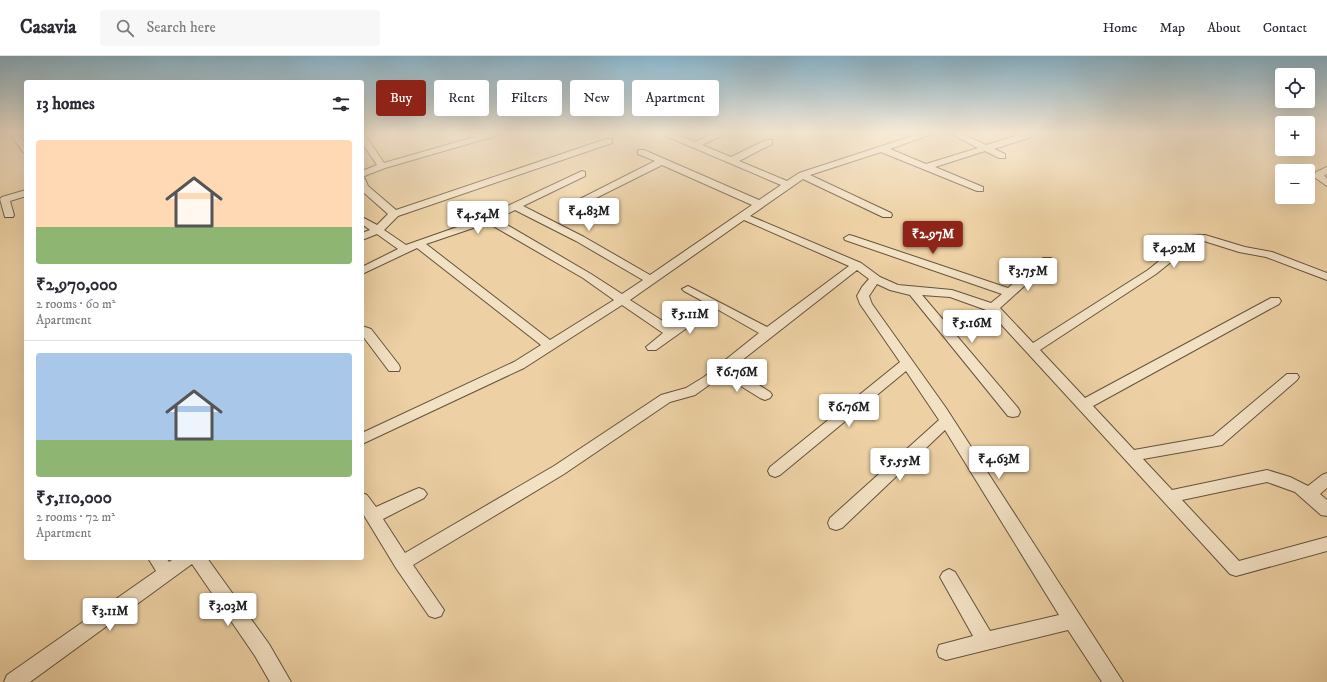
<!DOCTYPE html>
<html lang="en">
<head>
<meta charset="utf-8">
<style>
	body { margin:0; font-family:"IM FELL DW Pica",serif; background:#f7f7f7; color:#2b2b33; height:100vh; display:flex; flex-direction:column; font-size:15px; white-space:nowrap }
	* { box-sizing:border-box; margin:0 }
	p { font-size:13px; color:#7c7c81 }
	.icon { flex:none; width:22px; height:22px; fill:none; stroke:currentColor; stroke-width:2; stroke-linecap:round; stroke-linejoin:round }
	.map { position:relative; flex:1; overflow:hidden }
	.side { position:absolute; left:24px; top:24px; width:340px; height:480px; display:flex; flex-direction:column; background:#fff; border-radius:4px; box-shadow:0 4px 16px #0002 }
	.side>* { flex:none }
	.hud { position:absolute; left:376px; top:24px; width:380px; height:36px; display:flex; gap:8px }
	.fabs { position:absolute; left:1275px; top:12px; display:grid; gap:8px }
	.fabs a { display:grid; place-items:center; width:40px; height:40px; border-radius:4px; background:#fff; box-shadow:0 4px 16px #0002; font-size:20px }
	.price { position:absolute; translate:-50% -34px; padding:0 9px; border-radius:4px; background:#fff; color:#222; font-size:13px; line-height:26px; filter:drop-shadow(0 1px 2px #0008) }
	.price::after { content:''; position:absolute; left:50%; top:24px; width:12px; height:9px; margin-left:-6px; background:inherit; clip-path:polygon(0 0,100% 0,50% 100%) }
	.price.on { background:#8f2418; color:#fff }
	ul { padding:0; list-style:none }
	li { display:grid; align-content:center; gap:8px; height:212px; padding:0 12px }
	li+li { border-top:1px solid #e1e1e2 }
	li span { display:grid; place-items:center; height:124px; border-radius:4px; color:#555 }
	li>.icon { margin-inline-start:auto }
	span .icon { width:72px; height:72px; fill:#fffc; stroke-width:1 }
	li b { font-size:17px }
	h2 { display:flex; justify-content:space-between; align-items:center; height:48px; padding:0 12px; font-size:17px }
	.chip { padding:0 14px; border-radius:4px; background:#fff; box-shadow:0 4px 16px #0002; font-size:14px; line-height:36px }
	.chip.on { background:#8f2418; color:#fff }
	header { display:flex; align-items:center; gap:24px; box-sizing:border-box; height:56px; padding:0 20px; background:#fff; border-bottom:1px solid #e1e1e2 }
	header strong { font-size:19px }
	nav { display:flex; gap:22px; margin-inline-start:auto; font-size:14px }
	.search { width:280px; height:36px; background:#f7f7f7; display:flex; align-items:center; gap:10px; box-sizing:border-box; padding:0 14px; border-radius:4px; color:#7c7c81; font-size:15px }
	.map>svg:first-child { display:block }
</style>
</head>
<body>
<header>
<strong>Casavia</strong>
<div class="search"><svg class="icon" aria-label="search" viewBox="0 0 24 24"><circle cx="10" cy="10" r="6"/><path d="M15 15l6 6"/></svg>Search here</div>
<nav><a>Home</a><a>Map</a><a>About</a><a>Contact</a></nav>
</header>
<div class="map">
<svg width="1327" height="626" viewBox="0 0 1327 626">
	<rect width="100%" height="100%" fill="#edd1a4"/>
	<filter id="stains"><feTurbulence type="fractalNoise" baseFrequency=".005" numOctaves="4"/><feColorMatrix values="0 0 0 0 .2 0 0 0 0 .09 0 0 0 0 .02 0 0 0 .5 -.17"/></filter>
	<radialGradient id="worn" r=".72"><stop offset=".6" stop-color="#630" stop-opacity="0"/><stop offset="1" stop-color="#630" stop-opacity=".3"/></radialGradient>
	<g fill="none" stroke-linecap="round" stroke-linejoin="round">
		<defs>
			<path id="minor" d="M 9,76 L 17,76 L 26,88 L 26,97 L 23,96 Z
				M 470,76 L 479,76 L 482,79 L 495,76 L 509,76 L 385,112 L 362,121 L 362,115 L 377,109 L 362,87 L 362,78 L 365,79 L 384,107 L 474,81 Z
				M 666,76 L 672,76 L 695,86 L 716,76 L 723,76 L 723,79 L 702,89 L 731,101 L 766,84 L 772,84 L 772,88 L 739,105 L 787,125 L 799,117 L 925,76 L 937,76 L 890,93 L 926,108 L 978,92 L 948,76 L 958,76 L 986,89 L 1025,77 L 1031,77 L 1031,81 L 994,93 L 1005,98 L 1005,102 L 999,102 L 985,95 L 935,111 L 983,131 L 983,135 L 977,135 L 881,96 L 810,119 L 891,157 L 892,159 L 891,161 L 883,161 L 803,123 L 750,160 L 861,207 L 880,221 L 898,229 L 952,234 L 991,247 L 1002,238 L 845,184 L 844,182 L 849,179 L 853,180 L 1008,232 L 1043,202 L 1051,202 L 1052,204 L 1051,206 L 1000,252 L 1033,287 L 1148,214 L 1190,180 L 1205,179 L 1245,191 L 1272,196 L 1327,217 L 1327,224 L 1266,201 L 1239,196 L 1204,185 L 1197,185 L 1156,218 L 1040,294 L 1085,342 L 1271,242 L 1279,242 L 1281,245 L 1279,248 L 1093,350 L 1134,394 L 1213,380 L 1287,318 L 1297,318 L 1299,321 L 1297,324 L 1222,389 L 1143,403 L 1172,434 L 1267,414 L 1290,421 L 1308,430 L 1322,419 L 1327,417 L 1327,432 L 1320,438 L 1327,444 L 1327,460 L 1321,459 L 1295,436 L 1267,426 L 1182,444 L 1239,505 L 1327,481 L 1327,495 L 1236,520 L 1230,518 L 989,255 L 950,241 L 922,239 L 1018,352 L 1020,356 L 1018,360 L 1013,361 L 1008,360 L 910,239 L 890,234 L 877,228 L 869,240 L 872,248 L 946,352 L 1123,626 L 1102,626 L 1068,574 L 946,604 L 939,601 L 937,595 L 939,589 L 973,580 L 940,521 L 943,516 L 949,513 L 955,516 L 990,575 L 1059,559 L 945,374 L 842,472 L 836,474 L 830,472 L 828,467 L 830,462 L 939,364 L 906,315 L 780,419 L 775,421 L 770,419 L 768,415 L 770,411 L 900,306 L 860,248 L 857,240 L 862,231 L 869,223 L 857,214 L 732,312 L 770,336 L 772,339 L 770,342 L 765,344 L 760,342 L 723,319 L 695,339 L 670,346 L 564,418 L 413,509 L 444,554 L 441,560 L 435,562 L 429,560 L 396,512 L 362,456 L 362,437 L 367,439 L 376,451 L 414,434 L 419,432 L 424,434 L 427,438 L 424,442 L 383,463 L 405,497 L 554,410 L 661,339 L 686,332 L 704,321 L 759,277 L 715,252 L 656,294 L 648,294 L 646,291 L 663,277 L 622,249 L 524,312 L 362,388 L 362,377 L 514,306 L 541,289 L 417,192 L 362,218 L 362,211 L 398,193 L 377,178 L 362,184 L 362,177 L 370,174 L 362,168 L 362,161 L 377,169 L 388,158 L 362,135 L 362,122 L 365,123 L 368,130 L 396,154 L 606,83 L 612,83 L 612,87 L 398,160 L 384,174 L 406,189 L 480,163 L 582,115 L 585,116 L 585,120 L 523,150 L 584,181 L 650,219 L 752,149 L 662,109 L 576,152 L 570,152 L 568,150 L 570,148 L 655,105 L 638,98 L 638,94 L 644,94 L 759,144 L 781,129 L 666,80 ZM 515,154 L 576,185 L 643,224 L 622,238 L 591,218 L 497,163 ZM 744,164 L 849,210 L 767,271 L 688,230 L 682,233 L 684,235 L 706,247 L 672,271 L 630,244 ZM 488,167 L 583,222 L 614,244 L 550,284 L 426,188 Z
				M 1327,111 L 1327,118 L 1324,119 L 1327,123 L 1327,130 L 1314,121 L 1316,116 Z
				M 26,134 L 26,140 L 10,145 L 14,159 L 13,161 L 5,161 L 0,143 L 2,141 Z
				M 362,270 L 371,273 L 399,309 L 400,312 L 399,315 L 389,315 L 362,279 Z
				M 148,502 L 166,502 L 169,506 L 175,502 L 207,502 L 269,588 L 291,626 L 270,626 L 255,600 L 192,508 L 30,626 L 4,626 L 7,619 L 156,515 Z"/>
		</defs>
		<use href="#minor" stroke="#64533d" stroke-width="2"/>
		<use href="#minor" fill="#f3e1c4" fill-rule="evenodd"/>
	</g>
	<linearGradient id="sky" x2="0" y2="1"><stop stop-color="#88b5cd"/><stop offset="0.47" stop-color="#f7ead6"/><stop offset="1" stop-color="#f7ead6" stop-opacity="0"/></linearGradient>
	<rect width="1327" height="163" fill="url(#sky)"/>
	<rect width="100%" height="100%" filter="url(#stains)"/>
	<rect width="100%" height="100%" fill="url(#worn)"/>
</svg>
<div class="fabs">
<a><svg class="icon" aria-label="locate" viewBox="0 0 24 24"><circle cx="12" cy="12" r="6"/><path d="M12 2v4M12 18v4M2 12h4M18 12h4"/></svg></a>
<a>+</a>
<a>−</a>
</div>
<b class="price" style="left:589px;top:176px">₹4.83M</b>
<b class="price" style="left:478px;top:179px">₹4.54M</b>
<b class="price on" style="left:933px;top:199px">₹2.97M</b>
<b class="price" style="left:1174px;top:213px">₹4.92M</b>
<b class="price" style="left:1028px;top:236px">₹3.75M</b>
<b class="price" style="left:690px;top:279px">₹5.11M</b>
<b class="price" style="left:972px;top:288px">₹5.16M</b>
<b class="price" style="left:737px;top:337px">₹6.76M</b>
<b class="price" style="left:849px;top:372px">₹6.76M</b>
<b class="price" style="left:999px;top:424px">₹4.63M</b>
<b class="price" style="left:900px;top:426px">₹5.55M</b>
<b class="price" style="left:228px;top:571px">₹3.03M</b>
<b class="price" style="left:110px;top:576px">₹3.11M</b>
<div class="hud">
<a class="chip on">Buy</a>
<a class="chip">Rent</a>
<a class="chip">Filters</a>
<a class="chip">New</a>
<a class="chip">Apartment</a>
</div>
<section class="side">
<h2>13 homes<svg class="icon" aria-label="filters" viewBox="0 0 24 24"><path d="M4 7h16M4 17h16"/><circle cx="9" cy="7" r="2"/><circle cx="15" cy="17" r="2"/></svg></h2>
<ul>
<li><span style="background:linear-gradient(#ffd9b3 70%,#8fb573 0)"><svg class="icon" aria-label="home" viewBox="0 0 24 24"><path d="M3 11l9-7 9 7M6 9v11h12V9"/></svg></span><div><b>₹2,970,000</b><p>2 rooms · 60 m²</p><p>Apartment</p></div></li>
<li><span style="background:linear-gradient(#a9c7e8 70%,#8fb573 0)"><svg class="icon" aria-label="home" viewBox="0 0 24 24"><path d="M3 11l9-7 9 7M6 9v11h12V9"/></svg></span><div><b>₹5,110,000</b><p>2 rooms · 72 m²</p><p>Apartment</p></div></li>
</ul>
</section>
</div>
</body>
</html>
